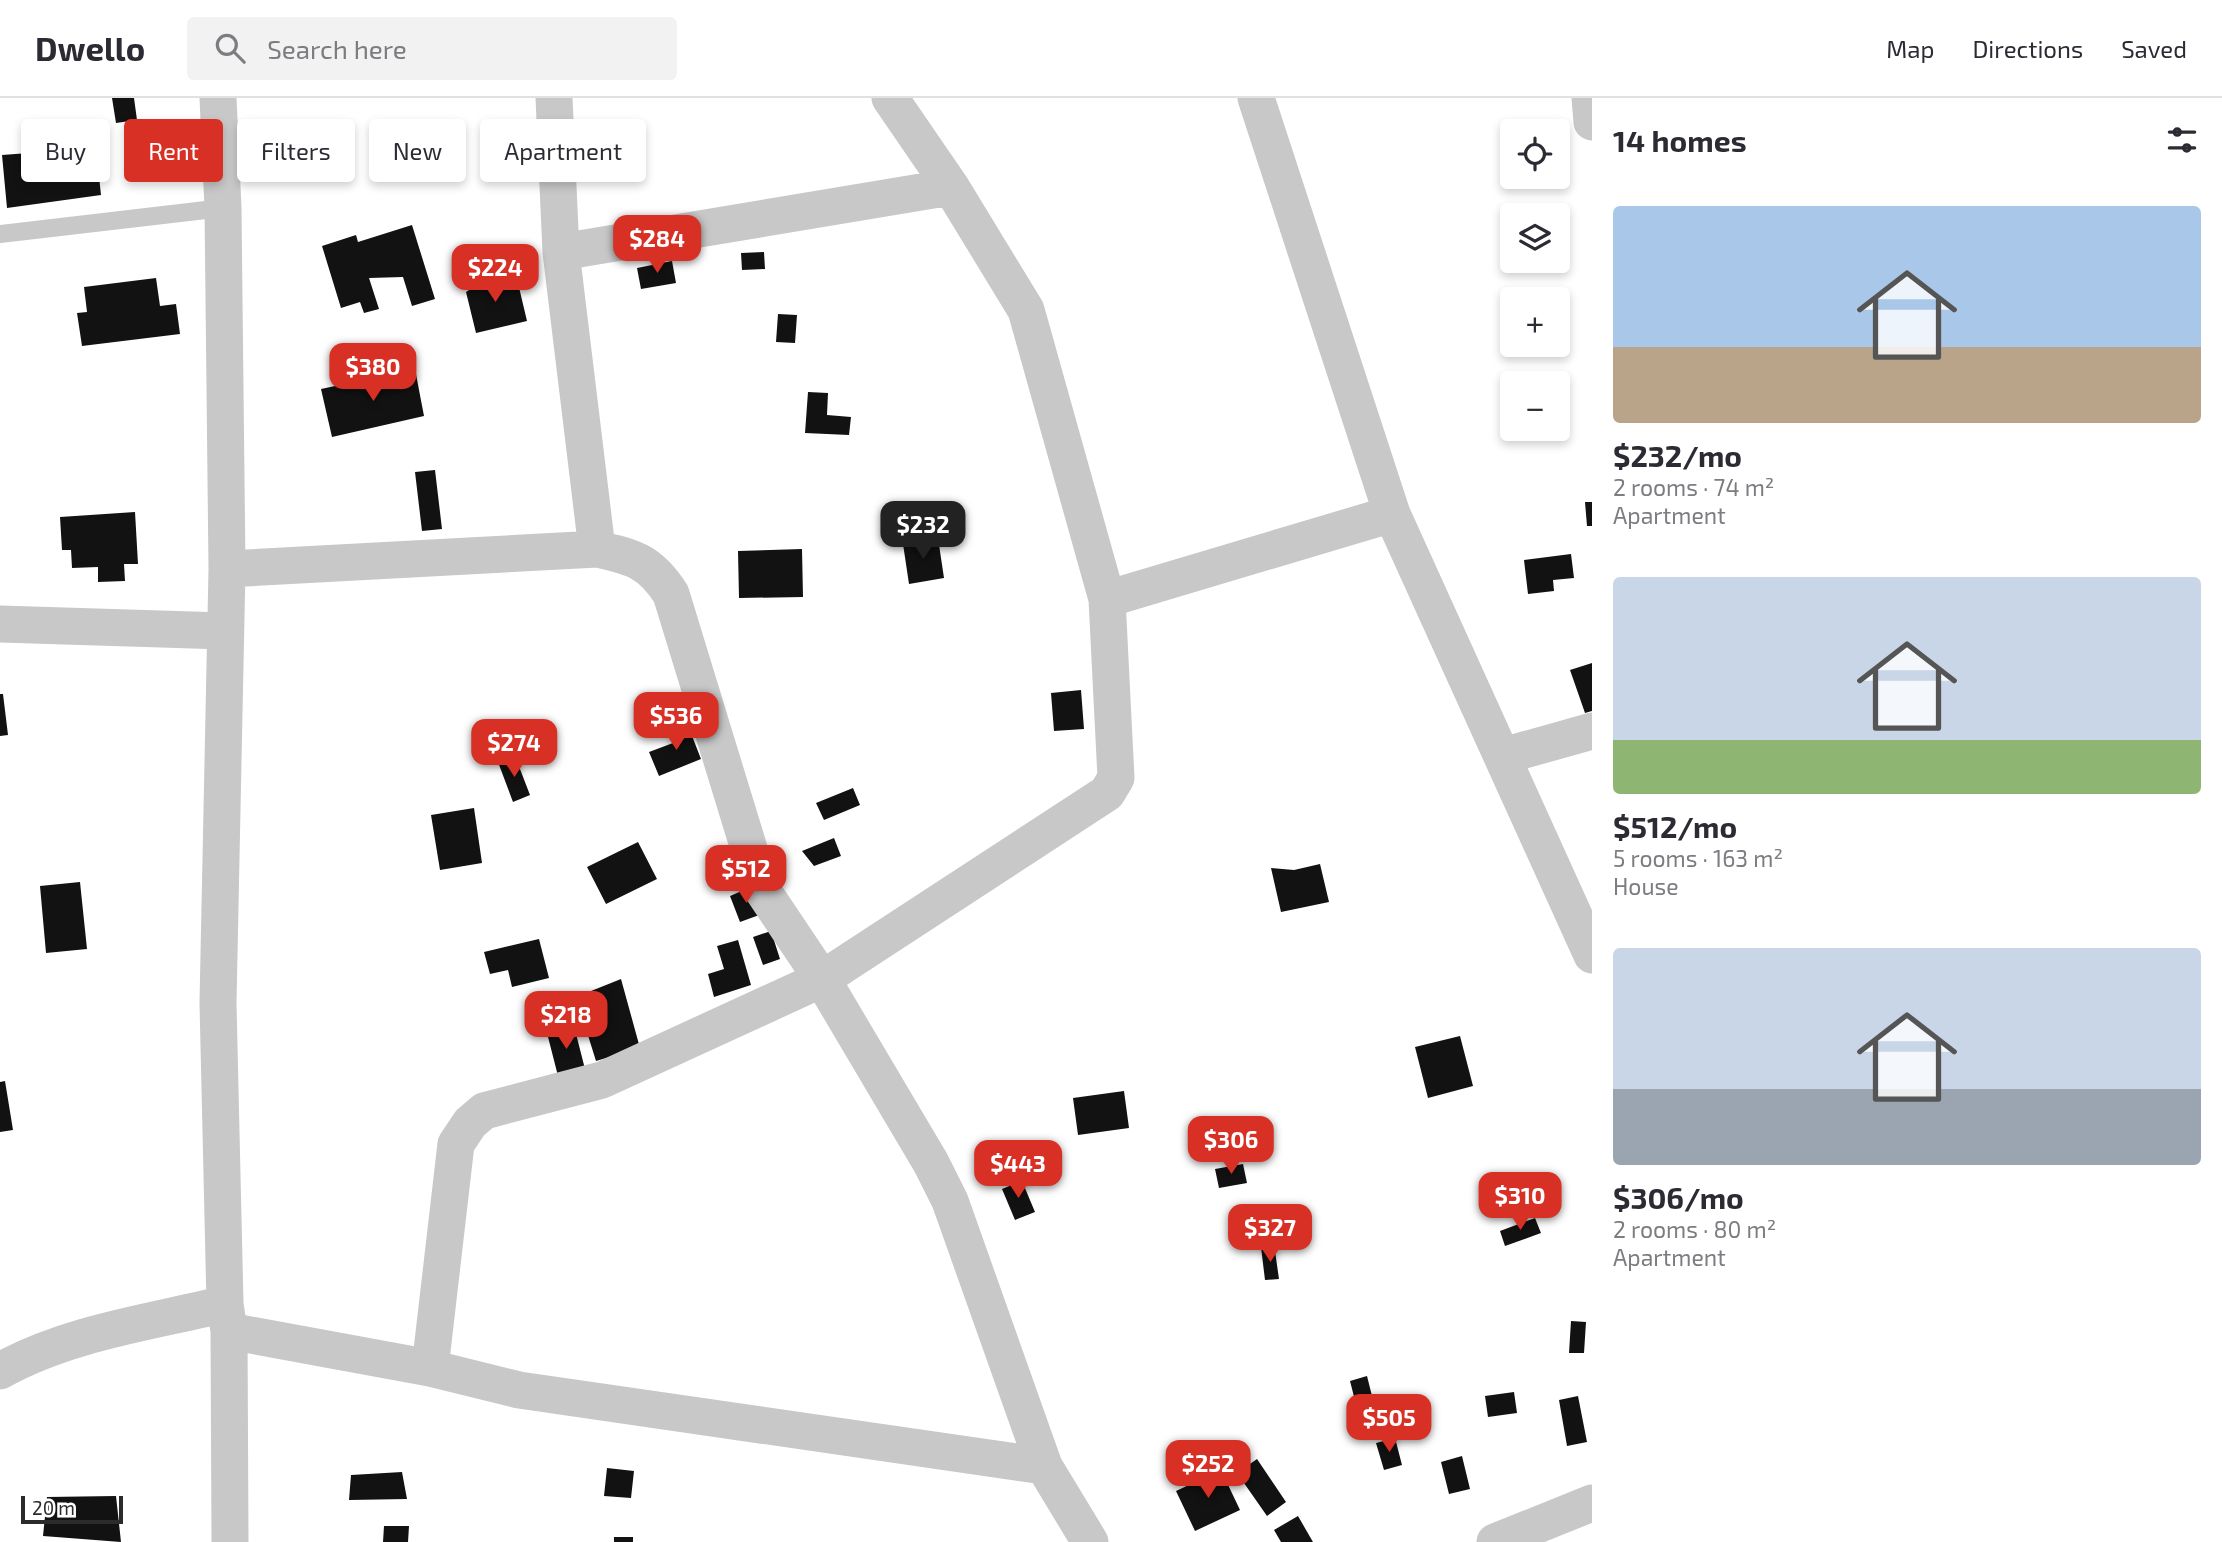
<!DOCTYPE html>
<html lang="en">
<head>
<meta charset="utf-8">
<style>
	body { margin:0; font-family:"Exo 2",sans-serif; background:#f2f2f3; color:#2b2b33; height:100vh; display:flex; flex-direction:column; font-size:26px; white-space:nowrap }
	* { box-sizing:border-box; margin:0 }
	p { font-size:23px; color:#7c7c81 }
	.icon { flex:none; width:38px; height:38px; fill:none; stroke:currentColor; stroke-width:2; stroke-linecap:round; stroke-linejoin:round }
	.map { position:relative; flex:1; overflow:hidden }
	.drawer { display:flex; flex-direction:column; background:#fff; width:630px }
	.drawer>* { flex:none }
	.top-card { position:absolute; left:21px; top:21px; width:665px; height:63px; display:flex; gap:14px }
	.fabs { position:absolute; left:1500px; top:21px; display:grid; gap:14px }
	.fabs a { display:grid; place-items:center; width:70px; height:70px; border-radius:7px; background:#fff; box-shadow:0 4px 10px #0003; font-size:35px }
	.scale { position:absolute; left:21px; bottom:18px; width:102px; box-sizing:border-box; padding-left:7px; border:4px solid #2b2b2b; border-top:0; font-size:19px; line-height:24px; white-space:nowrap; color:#2b2b2b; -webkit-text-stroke:5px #fff; paint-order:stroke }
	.price { position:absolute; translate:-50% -60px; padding:0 16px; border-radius:14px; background:#d93025; color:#fff; font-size:23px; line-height:46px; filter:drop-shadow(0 2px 4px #0008) }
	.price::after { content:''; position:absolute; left:50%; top:42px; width:21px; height:16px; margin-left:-10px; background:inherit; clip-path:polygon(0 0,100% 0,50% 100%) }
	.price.on { background:#222; color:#fff }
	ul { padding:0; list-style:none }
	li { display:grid; align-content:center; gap:14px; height:371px; padding:0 21px }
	li span { display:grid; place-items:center; height:217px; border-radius:7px; color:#555 }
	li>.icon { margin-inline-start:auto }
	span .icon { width:126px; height:126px; fill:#fffc; stroke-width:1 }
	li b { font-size:30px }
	h2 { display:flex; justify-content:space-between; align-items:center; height:84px; padding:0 21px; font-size:30px }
	.tag { padding:0 24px; border-radius:7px; background:#fff; box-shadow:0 4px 10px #0003; font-size:24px; line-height:63px }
	.tag.on { background:#d93025; color:#fff }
	header { display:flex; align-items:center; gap:42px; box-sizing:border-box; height:98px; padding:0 35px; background:#fff; border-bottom:2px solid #e1e1e2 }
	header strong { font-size:33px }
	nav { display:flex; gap:38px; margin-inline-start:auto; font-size:24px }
	.search { width:490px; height:63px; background:#f2f2f3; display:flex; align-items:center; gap:18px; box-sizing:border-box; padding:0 24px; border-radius:7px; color:#7c7c81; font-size:26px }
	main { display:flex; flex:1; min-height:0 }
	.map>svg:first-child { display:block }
</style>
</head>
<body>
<header>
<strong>Dwello</strong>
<div class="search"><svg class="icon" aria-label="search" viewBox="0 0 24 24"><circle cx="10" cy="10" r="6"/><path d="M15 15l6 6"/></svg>Search here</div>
<nav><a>Map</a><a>Directions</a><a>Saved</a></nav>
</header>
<main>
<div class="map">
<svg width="1592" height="1444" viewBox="0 0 1592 1444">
	<rect width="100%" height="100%" fill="#fff"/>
	<path fill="#121212" d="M 112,0 L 134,0 L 137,22 L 116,25 Z
		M 96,50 L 101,97 L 7,110 L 2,57 Z
		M 412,127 L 435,201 L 412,208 L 403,179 L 369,180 L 379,211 L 364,215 L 360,204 L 341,210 L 322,148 L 356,137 L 358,144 Z
		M 764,154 L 765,171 L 742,172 L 741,155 Z
		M 672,163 L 676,185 L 641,191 L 637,170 Z
		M 491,173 L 495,190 L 518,185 L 527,223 L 476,235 L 466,194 L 475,188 L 473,178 Z
		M 156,180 L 160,208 L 176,206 L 180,236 L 82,248 L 77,215 L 87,214 L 84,189 Z
		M 778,216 L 797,217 L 795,245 L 776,244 Z
		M 415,271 L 424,318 L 332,339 L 321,291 Z
		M 808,294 L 828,295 L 827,317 L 851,319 L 849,337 L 805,335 Z
		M 435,372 L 442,431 L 422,433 L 415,374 Z
		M 1585,404 L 1592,404 L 1592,428 L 1587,428 Z
		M 135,414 L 138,466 L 124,466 L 125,483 L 98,484 L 98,469 L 72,470 L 71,452 L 62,452 L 60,419 Z
		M 938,440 L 944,480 L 909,486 L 903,446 Z
		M 802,451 L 803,499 L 739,500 L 738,453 Z
		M 1571,456 L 1574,480 L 1553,482 L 1554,493 L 1528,496 L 1524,462 Z
		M 1592,565 L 1592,613 L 1585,615 L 1570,572 Z
		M 1081,592 L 1084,631 L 1054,633 L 1051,595 Z
		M 0,596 L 3,596 L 8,637 L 0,638 Z
		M 687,625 L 701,661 L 659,678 L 649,654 L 673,645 L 673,630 Z
		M 515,658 L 530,697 L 513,704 L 498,664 Z
		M 853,690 L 860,707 L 824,722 L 816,705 Z
		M 474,710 L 482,765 L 440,772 L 431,717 Z
		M 834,740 L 841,758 L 814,768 L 802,753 Z
		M 638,744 L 657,781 L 606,806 L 587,769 Z
		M 1320,766 L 1329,804 L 1281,814 L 1271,770 L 1294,772 Z
		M 80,784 L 87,851 L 46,855 L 40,788 Z
		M 751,789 L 762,816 L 740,824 L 730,798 Z
		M 771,833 L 780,861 L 763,867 L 753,839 Z
		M 539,841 L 549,880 L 512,889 L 508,872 L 490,876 L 484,854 Z
		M 738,842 L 751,887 L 714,899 L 708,876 L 724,871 L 717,848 Z
		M 621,881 L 640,950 L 596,963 L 576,899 Z
		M 574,928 L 585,971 L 558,978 L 547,935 Z
		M 1460,938 L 1473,988 L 1428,1000 L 1415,949 Z
		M 5,983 L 13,1032 L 0,1034 L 0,984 Z
		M 1124,993 L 1129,1030 L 1078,1037 L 1073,1000 Z
		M 1243,1066 L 1247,1085 L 1219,1090 L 1215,1071 Z
		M 1022,1083 L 1035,1114 L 1015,1122 L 1002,1091 Z
		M 1535,1120 L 1541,1135 L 1505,1148 L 1500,1133 Z
		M 1261,1149 L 1275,1153 L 1279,1181 L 1265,1182 Z
		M 1571,1223 L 1586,1224 L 1584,1255 L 1569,1255 Z
		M 1367,1278 L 1378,1322 L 1361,1326 L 1350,1283 Z
		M 1514,1294 L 1517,1315 L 1488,1319 L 1485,1298 Z
		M 1578,1298 L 1587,1344 L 1567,1348 L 1559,1302 Z
		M 1395,1340 L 1402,1367 L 1384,1372 L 1376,1345 Z
		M 1462,1358 L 1470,1391 L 1449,1396 L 1441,1364 Z
		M 1257,1361 L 1286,1404 L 1267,1418 L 1237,1375 Z
		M 607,1370 L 634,1373 L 631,1400 L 604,1398 Z
		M 1221,1372 L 1240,1412 L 1195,1433 L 1176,1393 Z
		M 402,1374 L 407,1401 L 349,1402 L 351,1377 Z
		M 116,1398 L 121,1444 L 43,1438 L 47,1399 Z
		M 1298,1418 L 1313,1444 L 1281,1444 L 1274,1432 Z
		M 384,1428 L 409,1428 L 408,1444 L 383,1444 Z
		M 614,1439 L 633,1439 L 633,1444 L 614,1444 Z"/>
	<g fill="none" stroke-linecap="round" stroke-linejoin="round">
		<path stroke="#c8c8c8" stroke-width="18" d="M 0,136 L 223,110"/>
		<path stroke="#c8c8c8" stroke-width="37" d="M 218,0 L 223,110 L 227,471 L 218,905 L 225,1206 L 229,1233 L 230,1444
			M 554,0 L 561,154 L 597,451
			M 1256,0 L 1392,416 L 1592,857
			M 1590,0 L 1592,24
			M 561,154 L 951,89
			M 227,471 L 597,451 C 633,459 650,463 671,496 L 761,790 L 822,881 L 931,1065 L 950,1103 L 1044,1368 L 1090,1444
			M 1107,501 L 1392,416
			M 0,526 L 225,533
			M 1503,658 L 1592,633
			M 229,1233 L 430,1270 L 519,1292 L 1044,1368
			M 430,1270 L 456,1046 L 470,1025 L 484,1013 L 602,982 L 822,881 L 1107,695 L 1116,680 L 1107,501 L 1026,212 L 951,89 L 890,0
			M 0,1273 C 67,1235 151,1224 225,1206
			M 1495,1444 L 1592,1405"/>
	</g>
</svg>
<div class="fabs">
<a><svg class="icon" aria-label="locate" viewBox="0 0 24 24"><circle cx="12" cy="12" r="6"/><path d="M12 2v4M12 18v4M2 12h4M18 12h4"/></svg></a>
<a><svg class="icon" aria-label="layers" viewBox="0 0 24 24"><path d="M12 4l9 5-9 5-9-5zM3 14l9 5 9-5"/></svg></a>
<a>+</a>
<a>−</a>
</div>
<div class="scale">20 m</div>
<b class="price" style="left:657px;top:177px">$284</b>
<b class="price" style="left:495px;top:206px">$224</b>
<b class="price" style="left:373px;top:305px">$380</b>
<b class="price on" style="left:923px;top:463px">$232</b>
<b class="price" style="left:676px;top:654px">$536</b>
<b class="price" style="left:514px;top:681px">$274</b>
<b class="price" style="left:746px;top:807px">$512</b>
<b class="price" style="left:566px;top:953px">$218</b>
<b class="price" style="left:1231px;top:1078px">$306</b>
<b class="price" style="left:1018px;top:1102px">$443</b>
<b class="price" style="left:1520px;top:1134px">$310</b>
<b class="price" style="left:1270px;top:1166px">$327</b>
<b class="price" style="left:1389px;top:1356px">$505</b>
<b class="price" style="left:1208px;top:1402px">$252</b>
<div class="top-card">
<a class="tag">Buy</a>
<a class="tag on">Rent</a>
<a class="tag">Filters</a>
<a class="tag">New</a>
<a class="tag">Apartment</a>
</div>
</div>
<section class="drawer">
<h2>14 homes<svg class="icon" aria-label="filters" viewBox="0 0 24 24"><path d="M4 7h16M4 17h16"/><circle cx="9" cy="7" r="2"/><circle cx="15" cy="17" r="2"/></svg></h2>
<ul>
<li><span style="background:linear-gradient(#a9c7e8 65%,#b9a48a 0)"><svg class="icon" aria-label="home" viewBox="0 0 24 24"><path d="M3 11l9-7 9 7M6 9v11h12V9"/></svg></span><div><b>$232/mo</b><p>2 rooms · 74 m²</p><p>Apartment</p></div></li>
<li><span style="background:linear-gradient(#c9d6e8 75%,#8fb573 0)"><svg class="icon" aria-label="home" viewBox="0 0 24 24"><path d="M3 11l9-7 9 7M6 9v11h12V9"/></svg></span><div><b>$512/mo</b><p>5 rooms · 163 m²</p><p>House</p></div></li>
<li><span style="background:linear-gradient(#c9d6e8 65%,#9aa5b1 0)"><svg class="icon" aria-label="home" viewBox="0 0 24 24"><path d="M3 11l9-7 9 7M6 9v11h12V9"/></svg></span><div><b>$306/mo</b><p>2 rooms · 80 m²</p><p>Apartment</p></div></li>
</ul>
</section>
</main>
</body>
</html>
